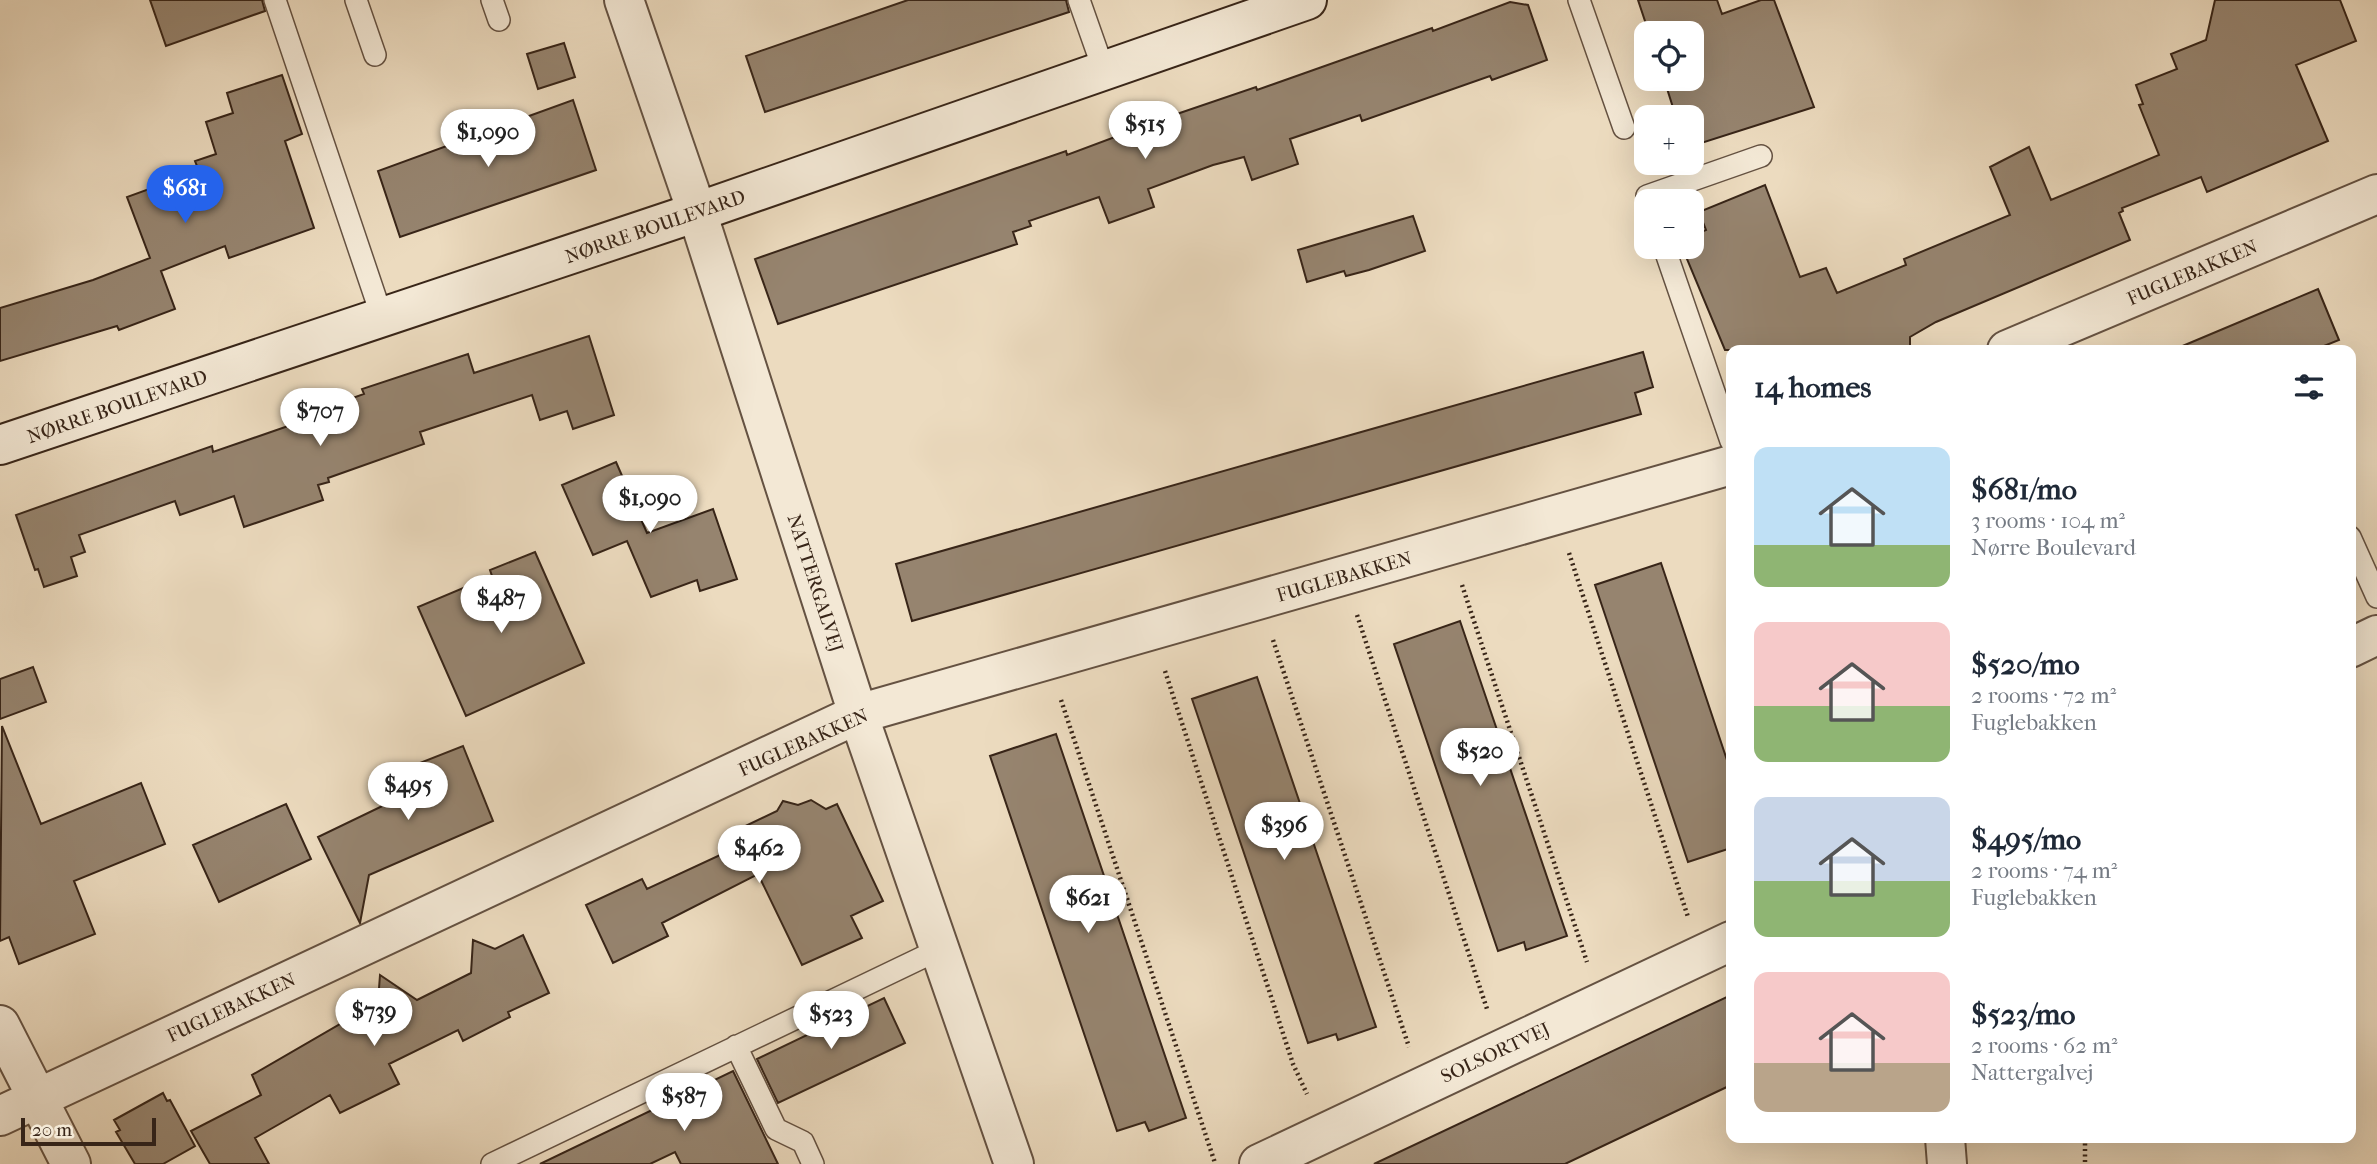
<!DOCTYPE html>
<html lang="en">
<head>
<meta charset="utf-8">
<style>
	body { margin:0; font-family:"IM FELL French Canon",serif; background:#f2f2f3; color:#1f2937; height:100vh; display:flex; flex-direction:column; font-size:26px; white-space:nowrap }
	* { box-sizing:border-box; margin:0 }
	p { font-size:23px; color:#747a83 }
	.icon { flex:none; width:38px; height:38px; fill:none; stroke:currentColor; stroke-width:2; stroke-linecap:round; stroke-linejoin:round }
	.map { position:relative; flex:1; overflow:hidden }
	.details { position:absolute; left:1726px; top:345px; width:630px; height:798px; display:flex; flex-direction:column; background:#fff; border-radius:14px; box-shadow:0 7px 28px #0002 }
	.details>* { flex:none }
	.controls { position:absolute; left:1634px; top:21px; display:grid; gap:14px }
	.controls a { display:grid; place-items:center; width:70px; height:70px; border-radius:14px; background:#fff; box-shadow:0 7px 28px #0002; font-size:35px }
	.scale { position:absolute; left:21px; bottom:18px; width:135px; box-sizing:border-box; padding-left:7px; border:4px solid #382518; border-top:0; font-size:19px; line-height:24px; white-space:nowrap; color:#382518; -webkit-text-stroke:5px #f3e8d5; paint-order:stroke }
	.price { position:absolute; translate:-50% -60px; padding:0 16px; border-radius:24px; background:#fff; color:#222; font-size:23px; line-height:46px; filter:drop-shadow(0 2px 4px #0008) }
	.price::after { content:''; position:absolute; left:50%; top:42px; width:21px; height:16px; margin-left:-10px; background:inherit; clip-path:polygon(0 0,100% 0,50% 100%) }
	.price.selected { background:#2563eb; color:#fff }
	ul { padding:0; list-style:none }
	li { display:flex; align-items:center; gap:21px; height:175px; padding:0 28px }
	li span { display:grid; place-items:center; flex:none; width:196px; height:140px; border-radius:14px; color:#555 }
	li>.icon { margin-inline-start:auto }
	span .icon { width:84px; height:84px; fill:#fffc; stroke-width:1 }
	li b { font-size:30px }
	h2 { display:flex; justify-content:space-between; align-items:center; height:84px; padding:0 28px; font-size:30px }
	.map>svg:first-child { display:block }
</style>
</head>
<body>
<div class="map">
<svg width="2377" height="1164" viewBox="0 0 2377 1164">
	<rect width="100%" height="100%" fill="#ecdbbf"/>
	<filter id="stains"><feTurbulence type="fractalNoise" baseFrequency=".00286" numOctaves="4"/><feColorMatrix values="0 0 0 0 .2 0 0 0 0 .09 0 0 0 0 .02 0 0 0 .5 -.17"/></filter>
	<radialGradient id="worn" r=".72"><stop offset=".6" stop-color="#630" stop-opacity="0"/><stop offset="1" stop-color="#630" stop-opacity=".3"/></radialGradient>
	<path fill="#96846f" stroke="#382518" stroke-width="2" d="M 150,0 L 262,0 L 265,11 L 166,46 Z
		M 908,0 L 1066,0 L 1069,12 L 765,112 L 746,56 Z
		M 1638,0 L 1717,0 L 1722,14 L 1761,0 L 1774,0 L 1814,107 L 1692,146 L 1692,117 L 1676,117 L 1664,79 L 1692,79 L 1692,33 L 1649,33 Z
		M 2215,0 L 2340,0 L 2356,41 L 2296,65 L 2328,141 L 2207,192 L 2201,177 L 2122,208 L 2123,211 L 2119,213 L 2130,240 L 1936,322 L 1910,337 L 1910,350 L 1725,350 L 1682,247 L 1692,247 L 1692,236 L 1706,230 L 1699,212 L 1765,185 L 1800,277 L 1826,268 L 1837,293 L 1906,265 L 1904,259 L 2010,215 L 1990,167 L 2029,147 L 2051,200 L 2159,155 L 2139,105 L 2143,104 L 2136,85 L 2177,69 L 2171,54 L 2206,40 Z
		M 1510,2 L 1528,5 L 1547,60 L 1492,80 L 1490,76 L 1362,121 L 1360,115 L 1290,139 L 1298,164 L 1252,180 L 1244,157 L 1213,165 L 1148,189 L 1154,207 L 1109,223 L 1099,197 L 1029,221 L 1031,226 L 1013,232 L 1017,244 L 778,324 L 755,259 L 1066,151 L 1067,155 L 1171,116 L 1256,87 L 1257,90 L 1432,28 L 1433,31 Z
		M 564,43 L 575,77 L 538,89 L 527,54 Z
		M 282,75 L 302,134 L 285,141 L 314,228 L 229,258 L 225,246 L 161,271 L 175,309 L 119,330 L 117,326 L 0,361 L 0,308 L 93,280 L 150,258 L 127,197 L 199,171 L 195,161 L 216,154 L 206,122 L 233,113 L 227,93 Z
		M 573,100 L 596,170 L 400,237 L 378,171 Z
		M 1413,216 L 1425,251 L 1369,270 L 1346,276 L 1344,271 L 1307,282 L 1298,250 Z
		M 2318,289 L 2339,340 L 2314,350 L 2173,350 Z
		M 589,336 L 614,415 L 573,429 L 567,411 L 540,420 L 532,395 L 420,432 L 424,444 L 328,478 L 329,482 L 318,485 L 323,500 L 244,527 L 234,496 L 180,515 L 175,501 L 79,535 L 85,552 L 71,557 L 77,576 L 44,587 L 38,569 L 35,570 L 16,515 L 212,446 L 213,452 L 346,406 L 344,401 L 364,394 L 362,389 L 468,354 L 474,373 Z
		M 1643,352 L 1653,387 L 1635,393 L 1641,414 L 912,621 L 896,564 Z
		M 616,462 L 647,533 L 713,509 L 737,579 L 700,591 L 697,580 L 651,597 L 627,541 L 593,555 L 562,485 Z
		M 535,552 L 584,663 L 466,716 L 418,607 L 492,576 L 490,570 Z
		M 1661,563 L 1731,772 L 1731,848 L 1688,862 L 1595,585 Z
		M 1460,621 L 1567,936 L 1526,950 L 1524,942 L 1498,951 L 1394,644 Z
		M 33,667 L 46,702 L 0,719 L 0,679 Z
		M 1257,677 L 1376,1027 L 1338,1040 L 1336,1034 L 1308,1043 L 1192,699 Z
		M 2,726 L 41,824 L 141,783 L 165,844 L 74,881 L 95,934 L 19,964 L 9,937 L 0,941 Z
		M 1056,734 L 1186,1118 L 1149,1131 L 1145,1122 L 1117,1131 L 990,756 Z
		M 463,746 L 493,821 L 369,875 L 360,923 L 318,837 L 397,799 L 387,776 Z
		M 811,800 L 826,809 L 837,804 L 883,901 L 851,916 L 862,938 L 802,965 L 758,874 L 662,923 L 668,936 L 613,963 L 586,905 L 642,879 L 647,889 L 744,844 L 737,830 L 777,811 L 783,801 L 798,805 Z
		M 286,804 L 311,859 L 219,902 L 193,845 Z
		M 523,935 L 549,993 L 508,1012 L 510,1017 L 463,1041 L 458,1030 L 389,1064 L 399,1084 L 340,1113 L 330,1095 L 255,1138 L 269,1164 L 210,1164 L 191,1131 L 261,1095 L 252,1075 L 378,1002 L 380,975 L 417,1000 L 471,973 L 473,940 L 495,949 Z
		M 1731,995 L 1731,1085 L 1565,1164 L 1374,1164 Z
		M 884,998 L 905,1043 L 778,1103 L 757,1059 Z
		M 733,1071 L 778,1164 L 681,1164 L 675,1152 L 650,1164 L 540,1164 Z
		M 163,1093 L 167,1101 L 170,1100 L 195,1146 L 163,1164 L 135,1164 L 116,1132 L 120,1130 L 114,1120 Z"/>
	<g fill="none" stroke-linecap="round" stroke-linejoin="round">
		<defs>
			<path id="lane" d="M 275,0 L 382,317
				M 356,0 L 375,55
				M 492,0 L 499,20
				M 1079,0 L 1104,71
				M 1579,0 L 1624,128
				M 1648,201 L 1647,196 L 1761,156
				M 1664,247 L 1731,441
				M 2350,537 L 2377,597
				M 736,1046 L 776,1129 L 803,1142 L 813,1164
				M 492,1164 L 940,949"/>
			<path id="street" d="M 624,0 L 697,212 L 858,714 L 1014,1164
				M 2007,350 L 2377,194
				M 2350,648 L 2377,635
				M 0,1025 L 71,1164
				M 0,1116 L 858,714 L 1731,465
				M 1945,1138 L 1947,1164
				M 1259,1164 L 1731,941"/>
			<path id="secondary" d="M 0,445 L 697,212 L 1307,0"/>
		</defs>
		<use href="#lane" stroke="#655242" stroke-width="24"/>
		<use href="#street" stroke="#655242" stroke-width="42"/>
		<use href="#secondary" stroke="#382518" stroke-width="42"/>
		<path stroke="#382518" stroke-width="4.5" stroke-dasharray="2 3.5" stroke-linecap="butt" d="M 1569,553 L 1688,917
			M 1462,585 L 1587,962
			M 1357,615 L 1487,1009
			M 1273,640 L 1409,1047
			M 1165,671 L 1293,1064 L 1307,1094
			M 1061,700 L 1215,1163
			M 2085,1138 L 2085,1164"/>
		<use href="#lane" stroke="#f3e8d5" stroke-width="21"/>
		<use href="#street" stroke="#f3e8d5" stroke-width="38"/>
		<use href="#secondary" stroke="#f3e8d5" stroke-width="38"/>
	</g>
	<g text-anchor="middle" stroke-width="5" stroke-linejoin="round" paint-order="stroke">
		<g font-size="19" fill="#382518" stroke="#f3e8d5">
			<text transform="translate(655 226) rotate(-19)" y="7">NØRRE BOULEVARD</text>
			<text transform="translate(2192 272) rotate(-23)" y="7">FUGLEBAKKEN</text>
			<text transform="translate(117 406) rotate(-19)" y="7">NØRRE BOULEVARD</text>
			<text transform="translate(1344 576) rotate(-16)" y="7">FUGLEBAKKEN</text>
			<text transform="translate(816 583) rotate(72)" y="7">NATTERGALVEJ</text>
			<text transform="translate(803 742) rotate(-24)" y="7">FUGLEBAKKEN</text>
			<text transform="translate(231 1007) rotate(-25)" y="7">FUGLEBAKKEN</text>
			<text transform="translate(1495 1052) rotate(-25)" y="7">SOLSORTVEJ</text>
		</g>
	</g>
	<rect width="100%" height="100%" filter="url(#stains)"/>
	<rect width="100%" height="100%" fill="url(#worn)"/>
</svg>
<div class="controls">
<a><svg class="icon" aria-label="locate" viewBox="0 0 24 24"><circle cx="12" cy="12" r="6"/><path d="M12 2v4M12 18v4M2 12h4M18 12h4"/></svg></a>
<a>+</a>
<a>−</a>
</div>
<div class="scale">20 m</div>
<b class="price" style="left:1145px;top:161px">$515</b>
<b class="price" style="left:488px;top:169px">$1,090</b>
<b class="price selected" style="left:185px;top:225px">$681</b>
<b class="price" style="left:320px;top:448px">$707</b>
<b class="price" style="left:650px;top:535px">$1,090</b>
<b class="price" style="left:501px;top:635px">$487</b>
<b class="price" style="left:1480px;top:788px">$520</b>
<b class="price" style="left:408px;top:822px">$495</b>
<b class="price" style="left:1284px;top:862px">$396</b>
<b class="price" style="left:759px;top:885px">$462</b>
<b class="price" style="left:1088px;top:935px">$621</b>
<b class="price" style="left:374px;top:1048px">$739</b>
<b class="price" style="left:831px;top:1051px">$523</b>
<b class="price" style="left:684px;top:1133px">$587</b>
<section class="details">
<h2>14 homes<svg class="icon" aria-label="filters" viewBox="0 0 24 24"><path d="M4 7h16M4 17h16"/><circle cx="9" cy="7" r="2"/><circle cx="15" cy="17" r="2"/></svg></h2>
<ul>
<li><span style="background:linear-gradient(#bfe0f5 70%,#8fb573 0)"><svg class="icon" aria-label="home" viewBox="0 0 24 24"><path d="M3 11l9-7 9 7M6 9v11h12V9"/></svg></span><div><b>$681/mo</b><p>3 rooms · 104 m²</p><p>Nørre Boulevard</p></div></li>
<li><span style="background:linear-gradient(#f6c9c9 60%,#8fb573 0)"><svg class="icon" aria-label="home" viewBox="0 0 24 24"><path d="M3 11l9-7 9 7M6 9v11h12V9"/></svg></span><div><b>$520/mo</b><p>2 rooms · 72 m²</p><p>Fuglebakken</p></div></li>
<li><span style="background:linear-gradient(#c9d6e8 60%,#8fb573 0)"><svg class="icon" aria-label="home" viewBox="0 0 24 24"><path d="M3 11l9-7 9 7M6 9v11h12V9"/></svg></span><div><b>$495/mo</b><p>2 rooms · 74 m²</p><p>Fuglebakken</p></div></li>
<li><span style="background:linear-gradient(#f6c9c9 65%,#b9a48a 0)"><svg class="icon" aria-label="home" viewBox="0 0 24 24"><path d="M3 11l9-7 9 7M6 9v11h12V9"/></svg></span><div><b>$523/mo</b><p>2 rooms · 62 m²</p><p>Nattergalvej</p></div></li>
</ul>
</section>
</div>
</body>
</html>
